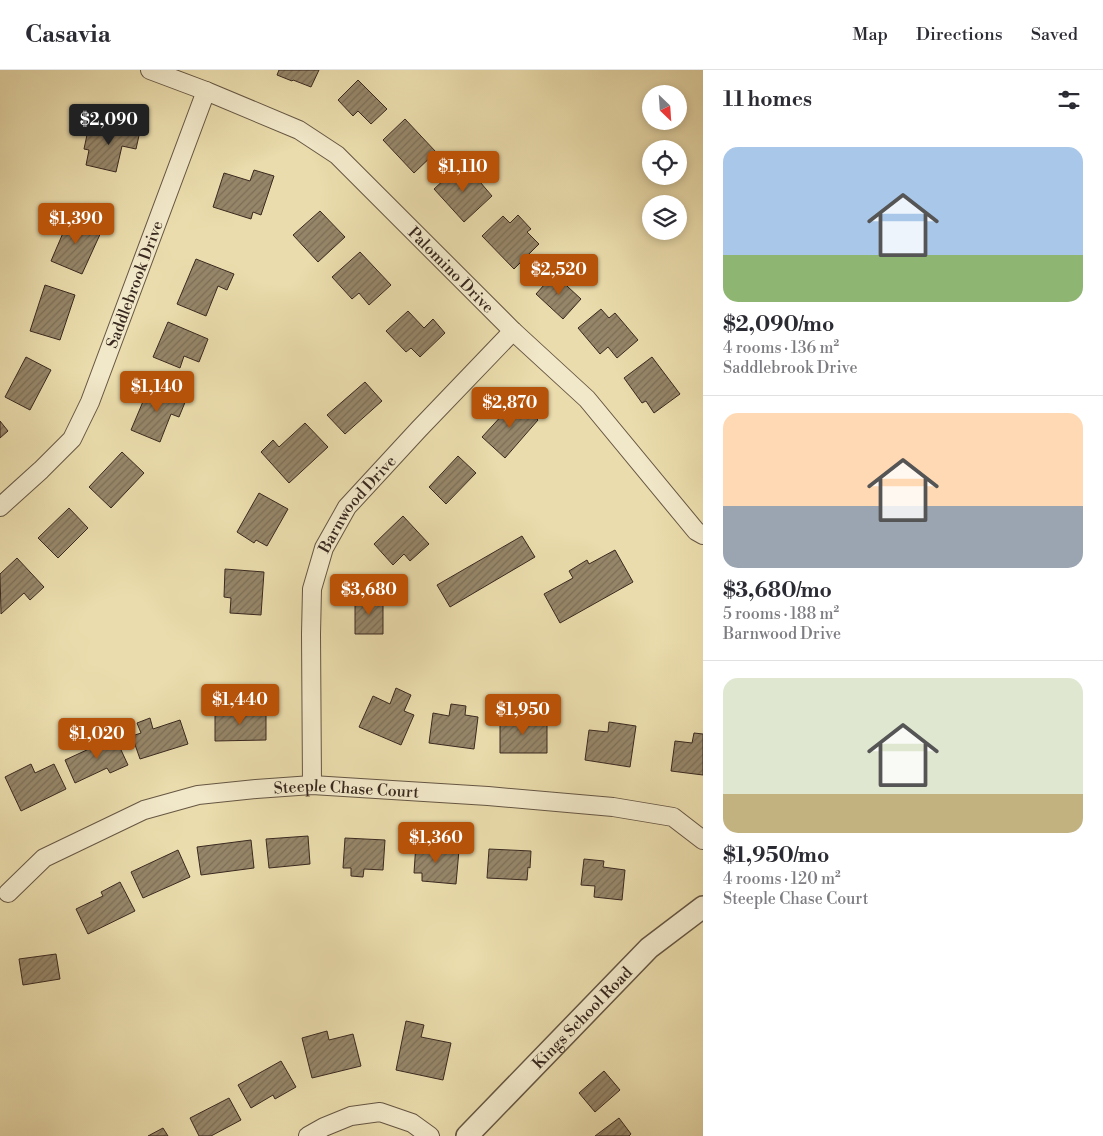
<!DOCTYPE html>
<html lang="en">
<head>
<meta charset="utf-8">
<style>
	body { margin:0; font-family:"Libre Bodoni",serif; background:#f7f7f7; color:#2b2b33; height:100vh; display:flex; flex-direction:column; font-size:19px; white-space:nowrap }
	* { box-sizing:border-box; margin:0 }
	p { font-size:16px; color:#7c7c81 }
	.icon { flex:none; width:28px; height:28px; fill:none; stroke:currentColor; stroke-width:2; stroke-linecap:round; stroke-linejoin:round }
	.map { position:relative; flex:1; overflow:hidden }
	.details { display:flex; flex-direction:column; background:#fff; width:400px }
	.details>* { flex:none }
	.needle { width:32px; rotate:155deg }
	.tools { position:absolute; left:642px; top:15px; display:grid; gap:10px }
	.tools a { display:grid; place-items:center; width:45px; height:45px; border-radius:50%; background:#fff; box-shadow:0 2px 8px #0003; font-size:25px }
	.price { position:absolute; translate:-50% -42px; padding:0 11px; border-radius:5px; background:#b45309; color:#fff; font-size:16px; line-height:32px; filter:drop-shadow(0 1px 2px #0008) }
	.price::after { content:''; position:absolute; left:50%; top:30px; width:15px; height:11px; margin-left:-8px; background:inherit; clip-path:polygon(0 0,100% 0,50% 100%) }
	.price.current { background:#222; color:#fff }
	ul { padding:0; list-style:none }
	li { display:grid; align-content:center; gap:10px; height:265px; padding:0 20px }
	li+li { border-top:1px solid #e1e1e2 }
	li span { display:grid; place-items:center; height:155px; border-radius:15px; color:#555 }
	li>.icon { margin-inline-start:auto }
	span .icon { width:90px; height:90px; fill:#fffc; stroke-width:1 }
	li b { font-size:21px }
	h2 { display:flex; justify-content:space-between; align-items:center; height:60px; padding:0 20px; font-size:21px }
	header { display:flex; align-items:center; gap:30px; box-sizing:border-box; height:70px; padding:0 25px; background:#fff; border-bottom:1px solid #e1e1e2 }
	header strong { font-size:24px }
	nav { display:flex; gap:28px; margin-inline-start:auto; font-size:18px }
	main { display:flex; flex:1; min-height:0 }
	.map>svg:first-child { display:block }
</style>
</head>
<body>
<header>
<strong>Casavia</strong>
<nav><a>Map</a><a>Directions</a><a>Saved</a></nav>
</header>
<main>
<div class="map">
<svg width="703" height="1066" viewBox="0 0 703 1066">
	<defs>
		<pattern id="building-hatch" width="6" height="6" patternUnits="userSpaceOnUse" patternTransform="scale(1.25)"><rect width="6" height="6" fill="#968669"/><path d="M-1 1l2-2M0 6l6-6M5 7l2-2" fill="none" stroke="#7b6e56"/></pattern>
	</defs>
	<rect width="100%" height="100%" fill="#eadcac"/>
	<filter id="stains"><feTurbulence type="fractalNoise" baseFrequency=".004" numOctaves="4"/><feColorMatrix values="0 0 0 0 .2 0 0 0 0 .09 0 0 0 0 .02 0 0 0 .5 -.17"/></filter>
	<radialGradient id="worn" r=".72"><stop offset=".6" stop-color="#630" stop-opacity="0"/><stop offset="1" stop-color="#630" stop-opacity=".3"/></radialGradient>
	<path fill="url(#building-hatch)" stroke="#3a2920" d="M 279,0 L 319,0 L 311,17 L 293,10 L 292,11 L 277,5 Z
		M 358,10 L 387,39 L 371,54 L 358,41 L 353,46 L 338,30 Z
		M 405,49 L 436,82 L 414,103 L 383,70 Z
		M 105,53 L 140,61 L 136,79 L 122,76 L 116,102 L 86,95 L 89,80 L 84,79 L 88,60 L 102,64 Z
		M 459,96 L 468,106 L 475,101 L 483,110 L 480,112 L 492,126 L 464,152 L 434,119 Z
		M 254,100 L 274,106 L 261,145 L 253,142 L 251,149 L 213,137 L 224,103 L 250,111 Z
		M 320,141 L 345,167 L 318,192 L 293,165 Z
		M 518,145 L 531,159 L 527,162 L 539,174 L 514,199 L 482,166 L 503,146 L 510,153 Z
		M 75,148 L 102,160 L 82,204 L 51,191 L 63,163 L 55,160 L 59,150 L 72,156 Z
		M 360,182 L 391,215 L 369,235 L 359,223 L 352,229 L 332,207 Z
		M 196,189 L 234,204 L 227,220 L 218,216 L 206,246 L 177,234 Z
		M 554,204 L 581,229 L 563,249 L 536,224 Z
		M 45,215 L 75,225 L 60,270 L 30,261 Z
		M 601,239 L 609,248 L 615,243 L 638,270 L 617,288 L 608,277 L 600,284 L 578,258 Z
		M 408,241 L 424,258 L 433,249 L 445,263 L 420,287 L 411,278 L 406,282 L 386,261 Z
		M 168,252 L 208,269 L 199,292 L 184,286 L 180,298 L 153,287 Z
		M 26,287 L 51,300 L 30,340 L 5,327 Z
		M 652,287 L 680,324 L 654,343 L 646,331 L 642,333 L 624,308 Z
		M 365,312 L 382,331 L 345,364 L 327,345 Z
		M 150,315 L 186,330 L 179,347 L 171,344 L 160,372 L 131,360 Z
		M 516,330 L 538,350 L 505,388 L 482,367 Z
		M 0,351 L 8,361 L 0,368 Z
		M 305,353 L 328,377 L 289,413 L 261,382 L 273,370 L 279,377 Z
		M 122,382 L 144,403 L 111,438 L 89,417 Z
		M 458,386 L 476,403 L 446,434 L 429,417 Z
		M 259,423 L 288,439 L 267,476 L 256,470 L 254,473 L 237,462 Z
		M 69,438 L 88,458 L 58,488 L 38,468 Z
		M 403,446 L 429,474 L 410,491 L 404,484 L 393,495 L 374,474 Z
		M 522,466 L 535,487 L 450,537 L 437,515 Z
		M 615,480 L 633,512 L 560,553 L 544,524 L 573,508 L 569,501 L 587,490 L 589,494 Z
		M 17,488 L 44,517 L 30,530 L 24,523 L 1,544 L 0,504 Z
		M 225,499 L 264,502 L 261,545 L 230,543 L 231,528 L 224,527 Z
		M 355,529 L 383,529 L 383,564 L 355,564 Z
		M 396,618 L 411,625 L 404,641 L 414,645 L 401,675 L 359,657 L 373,626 L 390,634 Z
		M 451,634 L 466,636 L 465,645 L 478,647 L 474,679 L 429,673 L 433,643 L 449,646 Z
		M 215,642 L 266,642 L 266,670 L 215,671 Z
		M 522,644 L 537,644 L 537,655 L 547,655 L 547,683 L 500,683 L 500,651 L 522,651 Z
		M 150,648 L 153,659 L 180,650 L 188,674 L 140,689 L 132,666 L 141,663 L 137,653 Z
		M 609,652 L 636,656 L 630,697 L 585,690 L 589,660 L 608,662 Z
		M 694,663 L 703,664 L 703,705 L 671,701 L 675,671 L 692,673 Z
		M 115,667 L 128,695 L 110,703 L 107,698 L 75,713 L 65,690 Z
		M 31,694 L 35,703 L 54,694 L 66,719 L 21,741 L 5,707 Z
		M 308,766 L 310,794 L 269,798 L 266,769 Z
		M 345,768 L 385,770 L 383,800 L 364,799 L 363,807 L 351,806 L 351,798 L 343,798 Z
		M 251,770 L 254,798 L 201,805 L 197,777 Z
		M 416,773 L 437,774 L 437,778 L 459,780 L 456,814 L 422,811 L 422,803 L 414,803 Z
		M 489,779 L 531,781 L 530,798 L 528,797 L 527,810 L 487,808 Z
		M 178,780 L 190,807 L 143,828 L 131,802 Z
		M 584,789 L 604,791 L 603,797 L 625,800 L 622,830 L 594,827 L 595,816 L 581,815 Z
		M 120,812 L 135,841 L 88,864 L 76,839 L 103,826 L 101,822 Z
		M 56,884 L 60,909 L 23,915 L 19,889 Z
		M 406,951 L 424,955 L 421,967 L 451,973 L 443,1010 L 396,1000 Z
		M 327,961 L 329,970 L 353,964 L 361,996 L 312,1008 L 302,968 Z
		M 281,991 L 296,1017 L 275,1029 L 273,1025 L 251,1038 L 238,1015 Z
		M 604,1001 L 620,1020 L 595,1042 L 579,1023 Z
		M 229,1028 L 241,1050 L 211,1066 L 199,1066 L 190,1048 Z
		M 619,1048 L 631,1064 L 629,1066 L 595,1066 Z
		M 163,1058 L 168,1066 L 148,1066 Z"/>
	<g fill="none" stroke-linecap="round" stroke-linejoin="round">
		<defs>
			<g id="minor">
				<path id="s1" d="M 150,0 L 206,21 L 299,60 L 337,85 L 513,261 L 587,329 L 696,461 L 703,465"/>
				<path id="s2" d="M 0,437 L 41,400 L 72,369 L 90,332 L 206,21"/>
				<path id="s3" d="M 312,715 L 311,564 L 312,519 L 324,478 L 347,437 L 419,359 L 513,261"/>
				<path id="s4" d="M 8,823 L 44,788 L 144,740 L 198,725 L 256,719 L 312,715 L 488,726 L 613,737 L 673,747 L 703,770"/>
				<path d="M 308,1066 L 324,1057 L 351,1046 L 380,1042 L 412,1053 L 430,1066"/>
			</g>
			<g id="tertiary">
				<path id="s5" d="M 467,1066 L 649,878 L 703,837"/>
			</g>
		</defs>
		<use href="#minor" stroke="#665643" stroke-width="20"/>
		<use href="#tertiary" stroke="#665643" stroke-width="24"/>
		<use href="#minor" stroke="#f1e8c9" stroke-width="18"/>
		<use href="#tertiary" stroke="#f1e8c9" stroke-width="21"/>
	</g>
	<g text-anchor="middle" stroke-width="4" stroke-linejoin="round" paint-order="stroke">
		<g font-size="16" fill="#3a2920" stroke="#f1e8c9">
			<text dy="6" stroke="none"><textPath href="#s1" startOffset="368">Palomino Drive</textPath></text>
			<text dy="6" stroke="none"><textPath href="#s2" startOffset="266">Saddlebrook Drive</textPath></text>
			<text dy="6" stroke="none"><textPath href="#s3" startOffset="294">Barnwood Drive</textPath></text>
			<text dy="6" stroke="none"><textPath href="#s4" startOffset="366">Steeple Chase Court</textPath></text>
			<text dy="6" stroke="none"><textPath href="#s5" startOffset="165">Kings School Road</textPath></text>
		</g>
	</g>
	<rect width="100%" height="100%" filter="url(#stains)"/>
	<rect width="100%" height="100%" fill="url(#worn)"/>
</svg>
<div class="tools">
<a><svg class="needle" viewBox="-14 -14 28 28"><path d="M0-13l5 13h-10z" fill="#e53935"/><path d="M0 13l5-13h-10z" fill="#7c7c81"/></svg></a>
<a><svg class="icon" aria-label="locate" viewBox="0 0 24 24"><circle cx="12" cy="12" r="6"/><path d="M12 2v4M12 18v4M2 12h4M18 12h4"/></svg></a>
<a><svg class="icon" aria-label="layers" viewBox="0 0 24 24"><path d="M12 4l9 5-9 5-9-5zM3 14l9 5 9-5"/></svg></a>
</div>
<b class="price current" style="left:109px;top:76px">$2,090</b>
<b class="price" style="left:463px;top:123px">$1,110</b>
<b class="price" style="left:76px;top:175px">$1,390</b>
<b class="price" style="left:559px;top:226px">$2,520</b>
<b class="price" style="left:157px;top:343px">$1,140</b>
<b class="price" style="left:510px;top:359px">$2,870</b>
<b class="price" style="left:369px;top:546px">$3,680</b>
<b class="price" style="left:240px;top:656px">$1,440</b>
<b class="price" style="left:523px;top:666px">$1,950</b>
<b class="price" style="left:97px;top:690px">$1,020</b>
<b class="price" style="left:436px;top:794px">$1,360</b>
</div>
<section class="details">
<h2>11 homes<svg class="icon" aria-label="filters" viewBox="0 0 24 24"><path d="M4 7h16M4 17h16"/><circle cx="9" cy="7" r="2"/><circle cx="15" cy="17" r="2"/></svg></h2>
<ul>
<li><span style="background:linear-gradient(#a9c7e8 70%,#8fb573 0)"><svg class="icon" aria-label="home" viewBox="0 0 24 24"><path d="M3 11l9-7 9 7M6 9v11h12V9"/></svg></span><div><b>$2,090/mo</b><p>4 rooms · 136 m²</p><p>Saddlebrook Drive</p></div></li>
<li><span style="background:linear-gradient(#ffd9b3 60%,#9aa5b1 0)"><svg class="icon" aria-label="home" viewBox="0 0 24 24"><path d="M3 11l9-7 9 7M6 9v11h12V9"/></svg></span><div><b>$3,680/mo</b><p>5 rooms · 188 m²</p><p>Barnwood Drive</p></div></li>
<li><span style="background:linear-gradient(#dfe7d0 75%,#c2b280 0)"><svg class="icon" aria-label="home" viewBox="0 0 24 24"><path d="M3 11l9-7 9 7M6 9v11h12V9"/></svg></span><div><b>$1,950/mo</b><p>4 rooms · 120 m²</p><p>Steeple Chase Court</p></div></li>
</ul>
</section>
</main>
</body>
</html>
